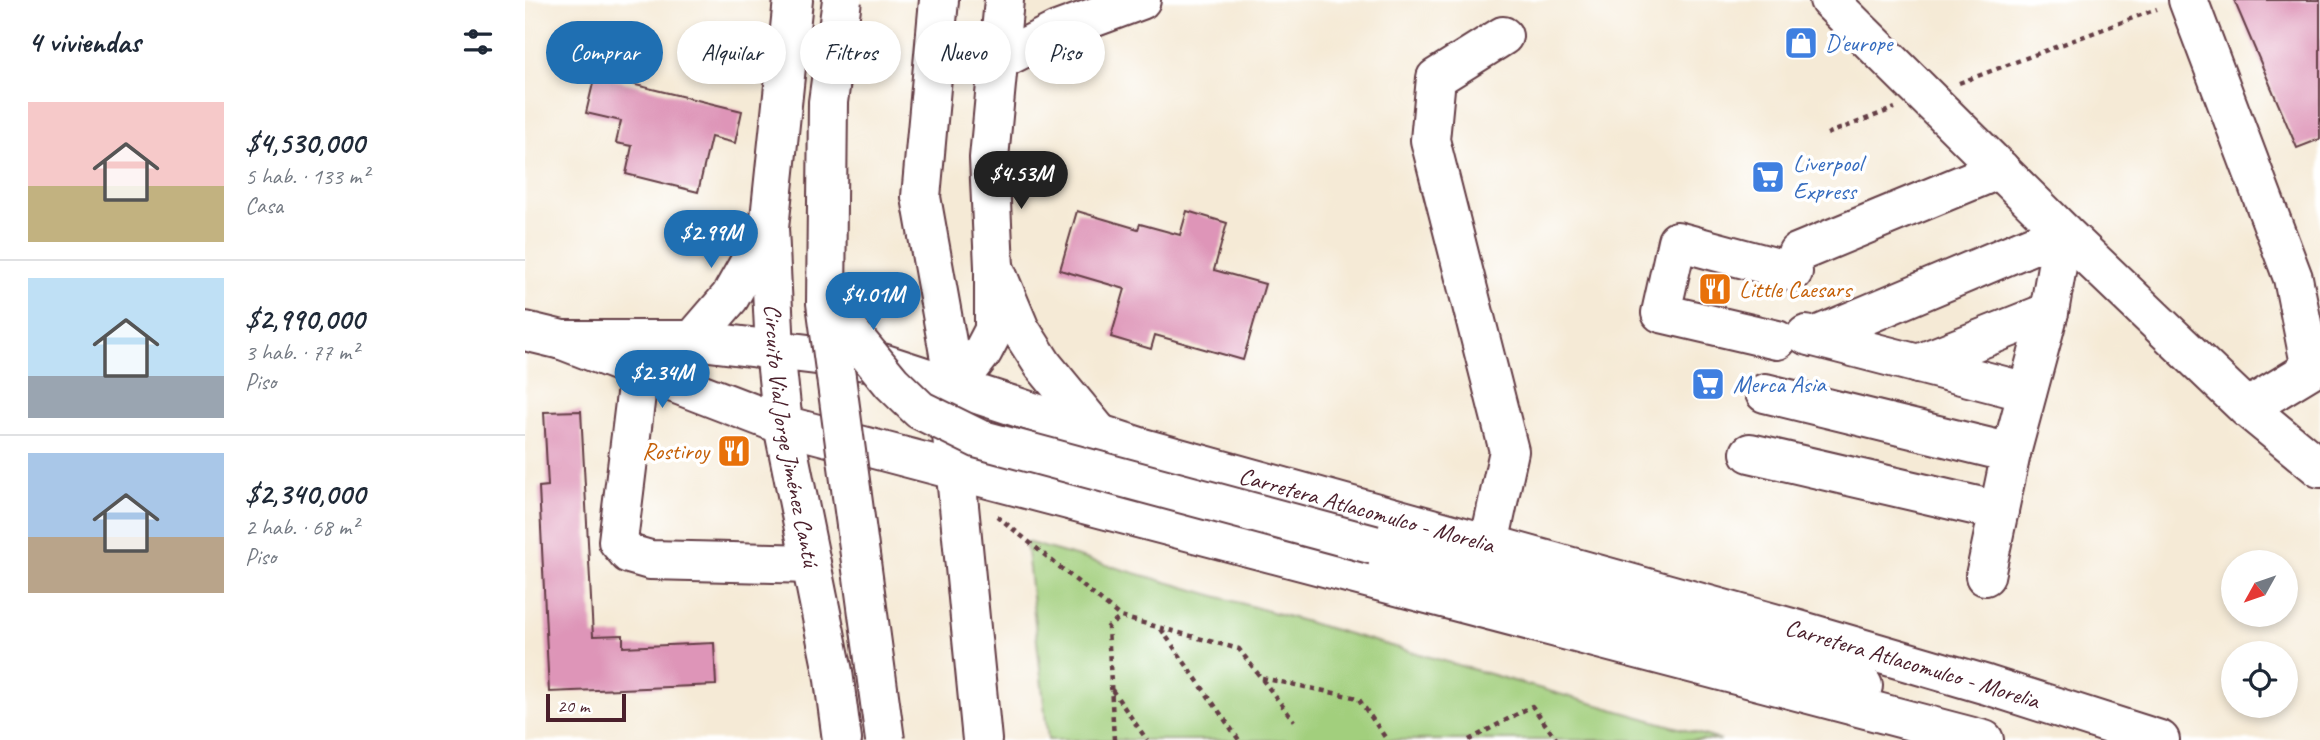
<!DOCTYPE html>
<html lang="es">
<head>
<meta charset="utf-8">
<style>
	body { margin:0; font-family:Caveat,sans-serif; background:#f6f6f7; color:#1f2937; height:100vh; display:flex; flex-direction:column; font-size:26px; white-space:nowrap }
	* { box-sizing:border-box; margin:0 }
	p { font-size:23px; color:#747a83 }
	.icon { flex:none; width:38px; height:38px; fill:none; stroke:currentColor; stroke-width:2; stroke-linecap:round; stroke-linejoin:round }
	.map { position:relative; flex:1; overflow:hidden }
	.panel { display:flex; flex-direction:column; background:#fff; width:525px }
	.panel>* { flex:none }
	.top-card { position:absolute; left:21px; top:21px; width:665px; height:63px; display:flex; gap:14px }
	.needle { width:46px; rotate:230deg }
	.buttons { position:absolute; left:1696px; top:550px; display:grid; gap:14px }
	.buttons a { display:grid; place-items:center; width:77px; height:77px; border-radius:50%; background:#fff; box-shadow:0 4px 10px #0003; font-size:35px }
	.scale { position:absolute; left:21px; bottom:18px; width:80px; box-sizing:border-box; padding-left:7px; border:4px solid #4a1f2b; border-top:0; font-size:19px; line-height:24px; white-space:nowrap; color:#4a1f2b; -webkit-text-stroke:5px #fff; paint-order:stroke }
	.price { position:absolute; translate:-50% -60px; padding:0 16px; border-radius:24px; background:#1f6fb2; color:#fff; font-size:23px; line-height:46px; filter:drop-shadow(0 2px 4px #0008) }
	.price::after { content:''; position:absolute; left:50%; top:42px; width:21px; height:16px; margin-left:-10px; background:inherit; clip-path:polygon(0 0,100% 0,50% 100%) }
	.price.active { background:#222; color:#fff }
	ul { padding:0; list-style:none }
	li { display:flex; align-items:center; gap:21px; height:175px; padding:0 28px }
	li+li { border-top:2px solid #e0e1e3 }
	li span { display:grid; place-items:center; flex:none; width:196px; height:140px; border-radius:0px; color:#555 }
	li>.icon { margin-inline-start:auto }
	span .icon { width:84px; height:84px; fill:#fffc; stroke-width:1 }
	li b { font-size:30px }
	h2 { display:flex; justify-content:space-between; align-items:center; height:84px; padding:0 28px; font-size:30px }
	.pill { padding:0 24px; border-radius:32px; background:#fff; box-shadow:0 4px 10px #0003; font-size:24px; line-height:63px }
	.pill.active { background:#1f6fb2; color:#fff }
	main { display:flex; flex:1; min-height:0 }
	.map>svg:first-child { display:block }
</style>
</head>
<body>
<main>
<section class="panel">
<h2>4 viviendas<svg class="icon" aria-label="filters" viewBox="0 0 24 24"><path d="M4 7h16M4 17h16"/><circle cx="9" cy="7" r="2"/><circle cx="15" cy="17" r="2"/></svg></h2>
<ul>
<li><span style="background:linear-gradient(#f6c9c9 60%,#c2b280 0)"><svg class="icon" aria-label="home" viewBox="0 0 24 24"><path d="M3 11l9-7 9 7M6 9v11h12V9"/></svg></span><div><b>$4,530,000</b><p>5 hab. · 133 m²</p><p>Casa</p></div></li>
<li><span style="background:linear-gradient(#bfe0f5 70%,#9aa5b1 0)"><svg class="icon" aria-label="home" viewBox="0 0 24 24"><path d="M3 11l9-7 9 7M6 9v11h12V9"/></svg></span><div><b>$2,990,000</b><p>3 hab. · 77 m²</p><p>Piso</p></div></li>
<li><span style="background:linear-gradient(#a9c7e8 60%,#b9a48a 0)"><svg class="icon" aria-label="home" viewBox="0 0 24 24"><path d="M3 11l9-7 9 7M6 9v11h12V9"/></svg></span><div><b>$2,340,000</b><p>2 hab. · 68 m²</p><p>Piso</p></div></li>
</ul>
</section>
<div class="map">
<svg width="1795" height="740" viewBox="0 0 1795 740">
	<rect width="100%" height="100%" fill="#fff"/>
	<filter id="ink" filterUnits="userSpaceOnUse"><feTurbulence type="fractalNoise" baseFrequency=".0143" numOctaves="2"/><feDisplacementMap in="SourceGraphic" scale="14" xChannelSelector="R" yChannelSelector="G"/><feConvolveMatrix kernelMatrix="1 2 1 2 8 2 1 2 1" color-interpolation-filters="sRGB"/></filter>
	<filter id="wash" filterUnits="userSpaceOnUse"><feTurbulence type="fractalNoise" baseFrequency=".00686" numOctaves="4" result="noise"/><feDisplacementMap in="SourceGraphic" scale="28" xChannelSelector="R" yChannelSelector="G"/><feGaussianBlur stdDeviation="1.57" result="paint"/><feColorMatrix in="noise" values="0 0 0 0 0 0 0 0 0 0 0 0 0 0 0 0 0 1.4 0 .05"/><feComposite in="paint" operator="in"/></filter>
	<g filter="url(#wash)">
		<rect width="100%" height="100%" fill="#f5ead6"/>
		<path fill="#a2cf7d" stroke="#767754" stroke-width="2" d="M 501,542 L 1196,740 L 523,740 Z"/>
		<g id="blocks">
			<path fill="#de95b8" d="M 1709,0 L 1795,0 L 1795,139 L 1772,148 Z
				M 70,75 L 217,111 L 210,143 L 186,137 L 173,192 L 101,174 L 107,146 L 91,143 L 96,121 L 61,113 Z
				M 552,211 L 613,229 L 615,224 L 655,235 L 662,211 L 702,223 L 689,270 L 740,284 L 718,360 L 630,335 L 626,349 L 586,337 L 600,289 L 535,270 Z
				M 56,411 L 68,636 L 98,635 L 98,647 L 189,643 L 191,685 L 24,692 L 14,487 L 23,486 L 19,412 Z"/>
		</g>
	</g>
	<g filter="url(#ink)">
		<use href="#blocks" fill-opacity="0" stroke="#643d45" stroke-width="2"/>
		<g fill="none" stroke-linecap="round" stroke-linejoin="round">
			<defs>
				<g id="minor">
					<path id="s1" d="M 268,0 L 244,228 L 250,350 L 258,425 L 308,672 L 317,740"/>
					<path d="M 1304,0 L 1538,232 L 1722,408 L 1786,369 L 1768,278 L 1663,0"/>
					<path d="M 473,61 L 532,31 L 616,0"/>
					<path d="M 1272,253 L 1475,169"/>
					<path d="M 1281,335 L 1502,392"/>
					<path d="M 1289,337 L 1538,232"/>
					<path d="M 1252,340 L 1136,313 L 1152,241 L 1268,272"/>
					<path d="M 1393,364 L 1524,312"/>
					<path d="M 114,370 L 93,541 L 104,554 L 125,560 L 286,564"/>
					<path d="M 430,387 L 458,351 L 469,330 L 469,267 L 464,158 L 479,0"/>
					<path d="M 1240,393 L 1486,453"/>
					<path d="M 1722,408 L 1795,468"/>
					<path d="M 1225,453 L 1474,511"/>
					<path d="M 964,544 L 984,451 L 905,140 L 911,78 L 978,36"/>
					<path d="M 1460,576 L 1486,453 L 1524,312 L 1538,232"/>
				</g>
				<g id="major">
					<path d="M 414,0 L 396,197 L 430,387 L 427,435 L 457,740"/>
					<path d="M 469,267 L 495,329 L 518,365 L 574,433"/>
					<path d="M 0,331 L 37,340 L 258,425 L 1459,740"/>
					<path id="s2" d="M 37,340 L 168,340 L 357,363 L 618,448 L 1274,630 L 1462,685 L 1635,740"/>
					<path d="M 168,340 L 205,297 L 244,228"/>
					<path d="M 849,545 L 1274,662 L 1338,686"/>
				</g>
			</defs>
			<use href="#minor" stroke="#643d45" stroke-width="42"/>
			<use href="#major" stroke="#643d45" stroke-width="42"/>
			<path stroke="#643d45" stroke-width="4.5" stroke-dasharray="5 5" stroke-linecap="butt" d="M 1434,83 L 1632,9
				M 1302,134 L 1370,108
				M 472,516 L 596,617
				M 636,629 L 714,740
				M 737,678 L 833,698 L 862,740
				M 587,690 L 622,740
				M 589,740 L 583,627 L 596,617 L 714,649 L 769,721
				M 944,740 L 1007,706 L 1032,740"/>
			<use href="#minor" stroke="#fff" stroke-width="38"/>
			<use href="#major" stroke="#fff" stroke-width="38"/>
			<defs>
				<path id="major-bridge" d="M 317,0 L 303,102 L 301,303 L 360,740
					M 301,303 L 367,383 L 395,410 L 454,439 L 849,545"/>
			</defs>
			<use href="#major-bridge" stroke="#643d45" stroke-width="42" stroke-linecap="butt"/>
			<use href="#major-bridge" stroke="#fff" stroke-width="38"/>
		</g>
	</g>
	<defs>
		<symbol id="shop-square" viewBox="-11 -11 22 22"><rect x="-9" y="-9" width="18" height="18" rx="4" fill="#3f7fe0" stroke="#fff"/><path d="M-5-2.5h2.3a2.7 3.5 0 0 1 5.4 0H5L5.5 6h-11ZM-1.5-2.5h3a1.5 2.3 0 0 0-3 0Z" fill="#fff"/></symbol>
		<symbol id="supermarket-square" viewBox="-11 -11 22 22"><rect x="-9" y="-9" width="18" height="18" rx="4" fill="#3f7fe0" stroke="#fff"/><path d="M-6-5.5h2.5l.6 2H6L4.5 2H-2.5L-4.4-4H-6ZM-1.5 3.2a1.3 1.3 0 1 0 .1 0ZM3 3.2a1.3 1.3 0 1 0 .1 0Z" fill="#fff"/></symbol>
		<symbol id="restaurant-square" viewBox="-11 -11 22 22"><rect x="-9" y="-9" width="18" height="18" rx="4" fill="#e8710a" stroke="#fff"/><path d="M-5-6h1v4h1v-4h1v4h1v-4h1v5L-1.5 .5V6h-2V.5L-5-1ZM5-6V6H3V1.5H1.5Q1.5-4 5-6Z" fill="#fff"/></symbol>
	</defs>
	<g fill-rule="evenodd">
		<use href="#shop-square" x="1257" y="24" width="38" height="38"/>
		<use href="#supermarket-square" x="1224" y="158" width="38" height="38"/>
		<use href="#restaurant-square" x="1171" y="270" width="38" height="38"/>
		<use href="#supermarket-square" x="1164" y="365" width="38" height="38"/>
		<use href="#restaurant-square" x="190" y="432" width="38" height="38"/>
	</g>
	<g text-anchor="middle" stroke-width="7" stroke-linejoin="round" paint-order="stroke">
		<g font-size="24" fill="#366cbe" stroke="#fff" text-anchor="start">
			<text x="1300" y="51">D'europe</text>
			<text x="1268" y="171">Liverpool<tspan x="1268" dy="28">Express</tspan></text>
			<text x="1208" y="392">Merca Asia</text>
		</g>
		<g font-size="24" fill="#c56008" stroke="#fff" text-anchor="start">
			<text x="1214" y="297">Little Caesars</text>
			<text x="184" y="459" text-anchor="end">Rostiroy</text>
		</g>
		<g font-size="24" fill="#4a1f2b" stroke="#fff">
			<text dy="8" stroke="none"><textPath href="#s1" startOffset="438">Circuito Vial Jorge Jiménez Cantú</textPath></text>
			<text dy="8" stroke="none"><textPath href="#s2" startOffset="828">Carretera Atlacomulco - Morelia</textPath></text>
			<text dy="8" stroke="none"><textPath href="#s2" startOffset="1395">Carretera Atlacomulco - Morelia</textPath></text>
		</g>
	</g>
</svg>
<div class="buttons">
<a><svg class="needle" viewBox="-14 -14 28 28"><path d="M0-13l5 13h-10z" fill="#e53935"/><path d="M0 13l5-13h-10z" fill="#747a83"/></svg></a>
<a><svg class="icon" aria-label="locate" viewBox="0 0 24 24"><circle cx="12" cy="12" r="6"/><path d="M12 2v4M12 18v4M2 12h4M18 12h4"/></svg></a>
</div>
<div class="scale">20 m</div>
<b class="price active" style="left:496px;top:211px">$4.53M</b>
<b class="price" style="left:186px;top:270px">$2.99M</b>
<b class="price" style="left:348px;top:332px">$4.01M</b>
<b class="price" style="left:137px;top:410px">$2.34M</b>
<div class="top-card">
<a class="pill active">Comprar</a>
<a class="pill">Alquilar</a>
<a class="pill">Filtros</a>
<a class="pill">Nuevo</a>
<a class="pill">Piso</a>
</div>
</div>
</main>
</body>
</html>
